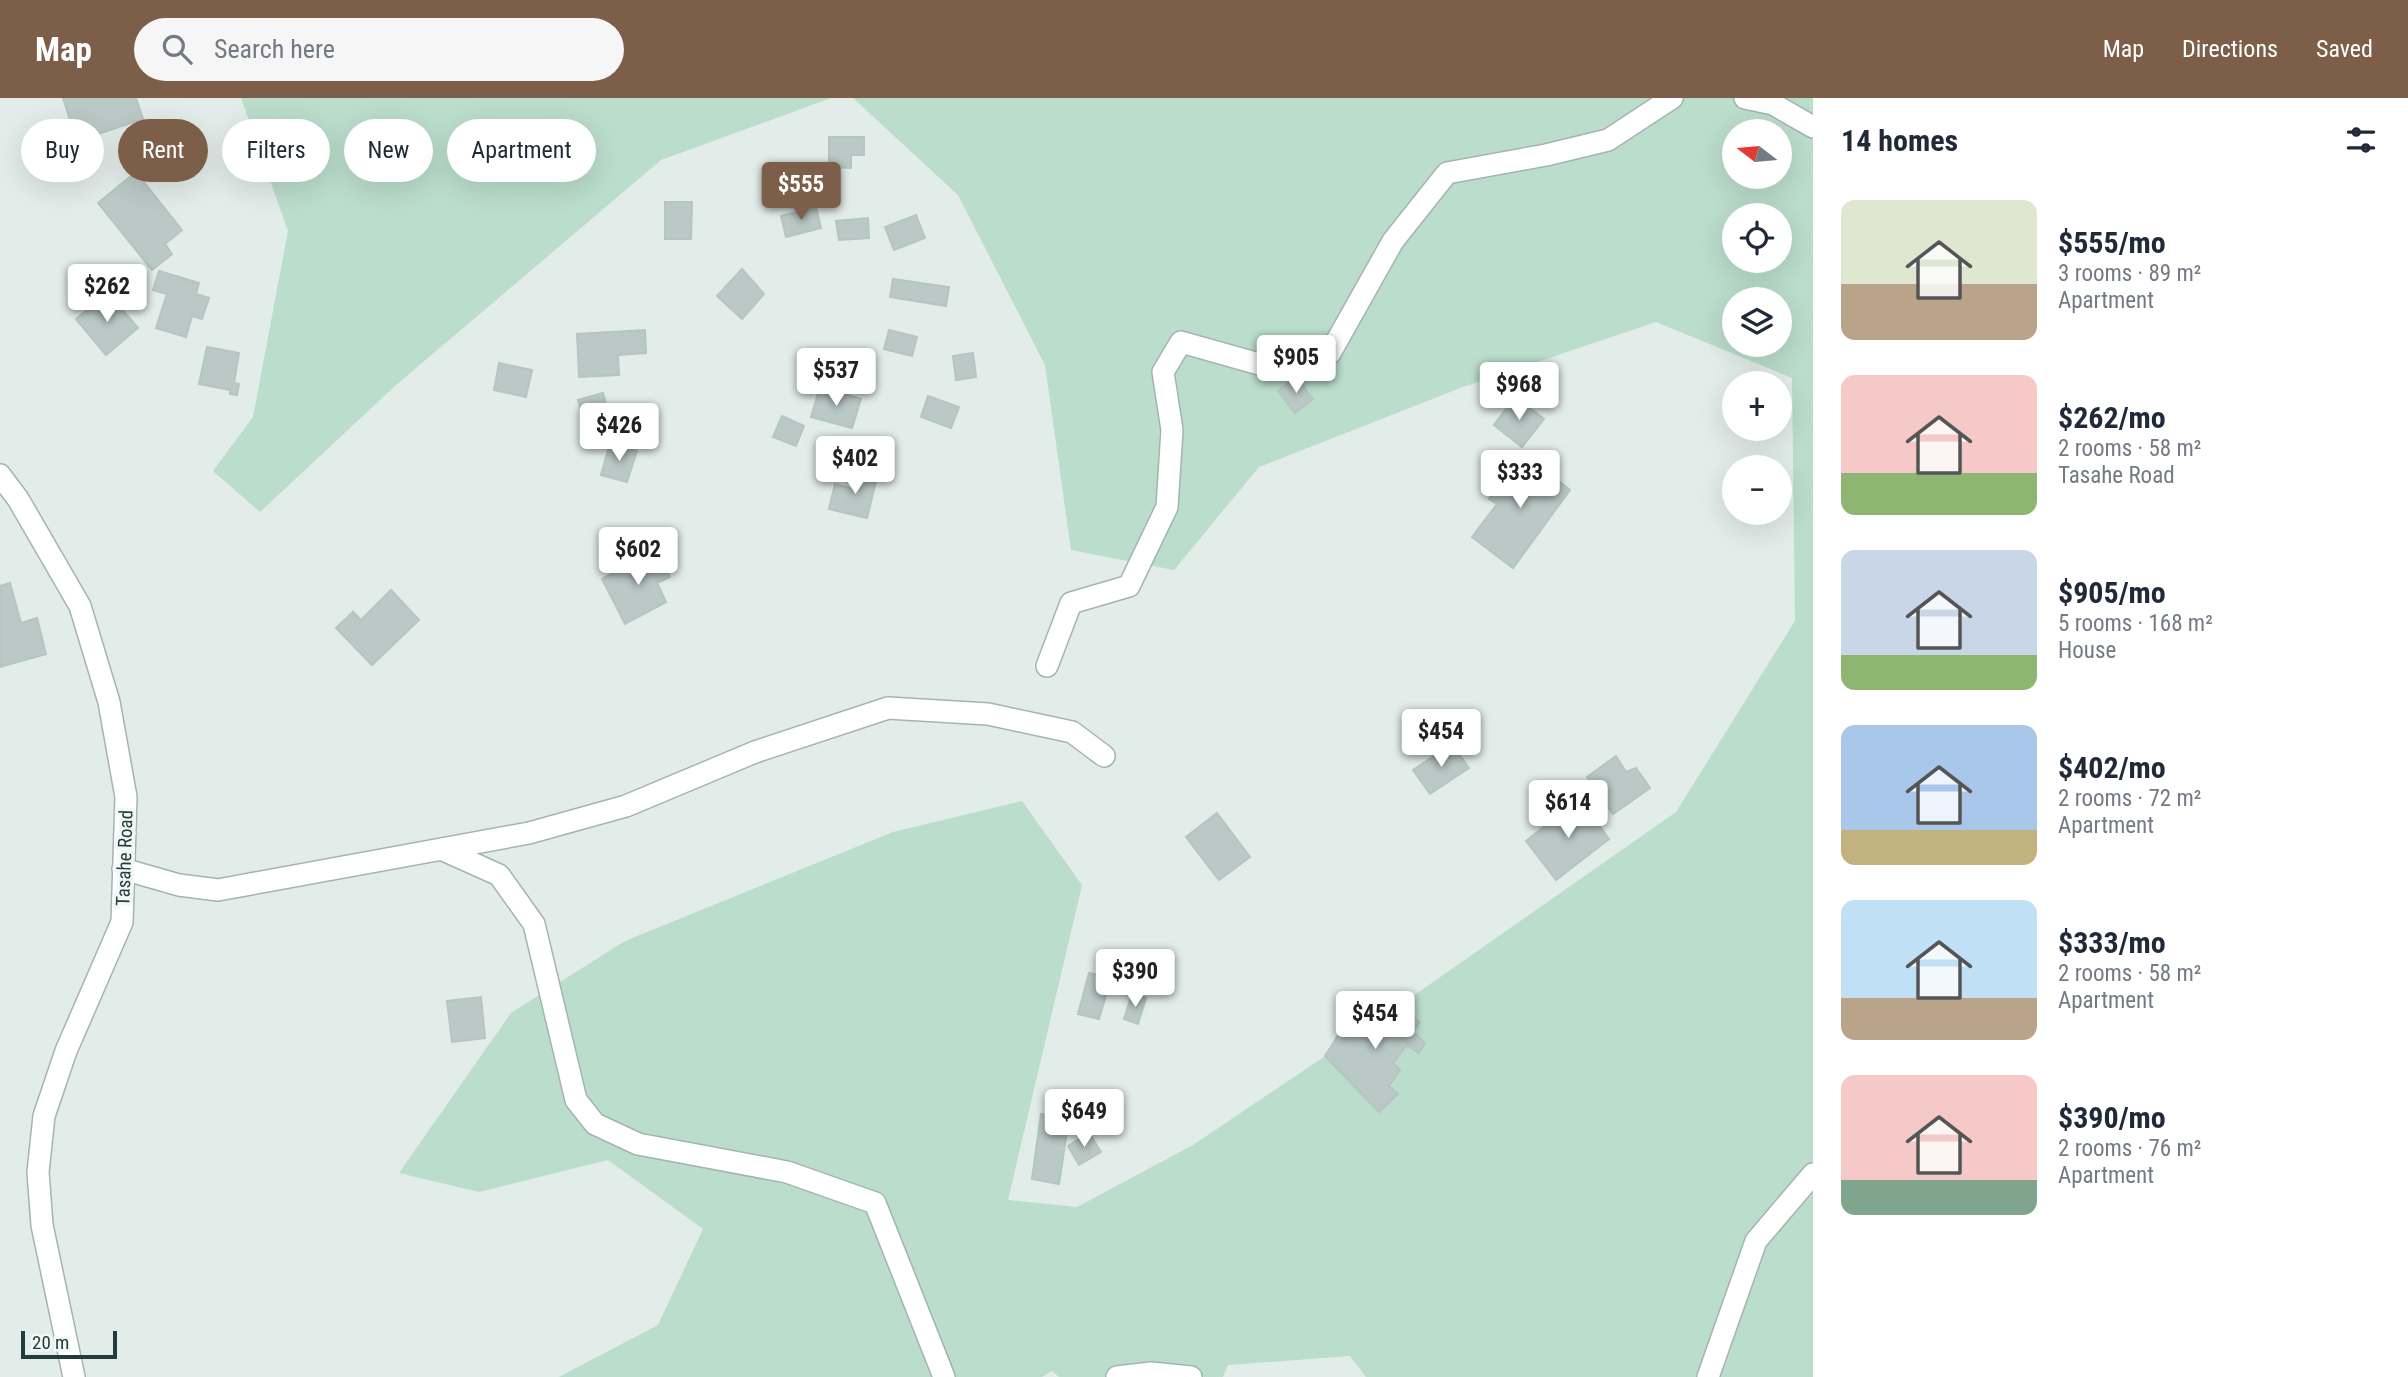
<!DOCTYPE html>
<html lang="en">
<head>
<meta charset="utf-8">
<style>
	body { margin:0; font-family:"Roboto Condensed",sans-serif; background:#f6f6f7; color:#1f2937; height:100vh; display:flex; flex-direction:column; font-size:26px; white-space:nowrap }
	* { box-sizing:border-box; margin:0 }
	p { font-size:23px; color:#747a83 }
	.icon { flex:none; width:38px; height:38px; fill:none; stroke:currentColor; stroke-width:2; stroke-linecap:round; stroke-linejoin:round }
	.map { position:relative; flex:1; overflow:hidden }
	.panel { display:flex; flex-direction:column; background:#fff; width:595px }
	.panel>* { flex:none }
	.guide { position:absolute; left:21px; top:21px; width:665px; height:63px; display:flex; gap:14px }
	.needle { width:46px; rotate:286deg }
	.controls { position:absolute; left:1722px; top:21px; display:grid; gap:14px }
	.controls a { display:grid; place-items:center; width:70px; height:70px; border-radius:50%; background:#fff; box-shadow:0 7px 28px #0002; font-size:35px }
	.scale { position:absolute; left:21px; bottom:18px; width:96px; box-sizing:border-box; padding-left:7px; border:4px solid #223c3b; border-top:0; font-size:19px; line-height:24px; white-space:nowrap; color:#223c3b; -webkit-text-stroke:5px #f2f8f6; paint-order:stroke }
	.price { position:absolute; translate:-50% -60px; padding:0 16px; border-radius:7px; background:#fff; color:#222; font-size:23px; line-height:46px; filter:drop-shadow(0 2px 4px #0008) }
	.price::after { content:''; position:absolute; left:50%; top:42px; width:21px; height:16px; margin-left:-10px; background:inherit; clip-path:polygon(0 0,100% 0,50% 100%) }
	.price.on { background:#7d5e48; color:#fff }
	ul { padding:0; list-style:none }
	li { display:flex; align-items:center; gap:21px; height:175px; padding:0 28px }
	li span { display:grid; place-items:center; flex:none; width:196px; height:140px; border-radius:14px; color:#555 }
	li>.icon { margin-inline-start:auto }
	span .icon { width:84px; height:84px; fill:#fffc; stroke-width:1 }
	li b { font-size:30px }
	h2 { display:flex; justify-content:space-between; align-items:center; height:84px; padding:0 28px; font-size:30px }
	.tag { padding:0 24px; border-radius:32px; background:#fff; box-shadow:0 7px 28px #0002; font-size:24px; line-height:63px }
	.tag.on { background:#7d5e48; color:#fff }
	header { display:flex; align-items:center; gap:42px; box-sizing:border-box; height:98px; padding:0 35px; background:#7d5e48; color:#fff }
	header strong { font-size:33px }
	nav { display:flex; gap:38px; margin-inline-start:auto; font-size:24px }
	.search { width:490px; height:63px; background:#f6f6f7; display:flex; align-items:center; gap:18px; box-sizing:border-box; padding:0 24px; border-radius:38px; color:#747a83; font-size:26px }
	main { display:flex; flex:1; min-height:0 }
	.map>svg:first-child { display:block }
</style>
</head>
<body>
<header>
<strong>Map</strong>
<div class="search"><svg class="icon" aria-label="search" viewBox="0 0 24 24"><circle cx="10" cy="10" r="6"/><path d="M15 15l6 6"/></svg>Search here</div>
<nav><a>Map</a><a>Directions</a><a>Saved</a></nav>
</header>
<main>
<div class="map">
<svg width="1813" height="1279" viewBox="0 0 1813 1279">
	<rect width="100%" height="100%" fill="#e2ece9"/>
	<path fill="#bbddcb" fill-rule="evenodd" d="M 241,0 L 831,0 L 661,62 L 396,287 L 260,414 L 213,373 L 253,319 L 288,133 Z
		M 853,0 L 1813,0 L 1813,1279 L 1366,1279 L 1350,1258 L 1228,1267 L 1223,1279 L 1059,1279 L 1052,1273 L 1042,1279 L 559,1279 L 658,1227 L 703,1131 L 608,1062 L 479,1094 L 399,1075 L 511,915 L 625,843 L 893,734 L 1022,703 L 1082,787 L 1008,1102 L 1077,1109 L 1193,1047 L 1386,917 L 1676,714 L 1795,523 L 1792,280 L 1656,224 L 1463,289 L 1259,369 L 1174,472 L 1071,452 L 1045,267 L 958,97 ZM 1734,33 L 1780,33 L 1780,79 L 1734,79 ZM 1734,117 L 1780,117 L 1780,163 L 1734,163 ZM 1734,201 L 1780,201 L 1780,247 L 1734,247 Z"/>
	<path fill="#bac9c6" stroke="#b4c5c2" stroke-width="2" d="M 63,0 L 136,0 L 143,21 L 77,43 Z
		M 829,39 L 864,39 L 864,57 L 851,57 L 851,70 L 829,69 Z
		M 136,74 L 182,132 L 165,146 L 172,156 L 152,172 L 98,105 Z
		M 665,104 L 692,104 L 691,141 L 665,141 Z
		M 816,109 L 821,130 L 786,139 L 781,118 Z
		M 916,117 L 925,140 L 894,152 L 885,129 Z
		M 868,120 L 869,140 L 839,142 L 836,123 Z
		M 742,171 L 764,196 L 742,221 L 717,198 Z
		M 159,173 L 199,185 L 196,196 L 209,200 L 202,221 L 192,218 L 186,239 L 156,230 L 167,196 L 153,192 Z
		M 893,181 L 949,189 L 946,208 L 890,199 Z
		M 107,194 L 138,230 L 106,257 L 76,221 Z
		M 645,232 L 646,255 L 618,257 L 619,277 L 579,279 L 577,236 Z
		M 889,232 L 917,239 L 912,258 L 884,251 Z
		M 207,249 L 239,255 L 234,285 L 239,286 L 237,297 L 230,296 L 230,292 L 199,286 Z
		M 973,255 L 976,279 L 956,282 L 953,258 Z
		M 499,265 L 532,272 L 526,299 L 494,292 Z
		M 1296,279 L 1313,301 L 1295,315 L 1278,293 Z
		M 820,289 L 861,301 L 852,330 L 811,319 Z
		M 603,295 L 610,320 L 586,328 L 578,302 Z
		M 928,298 L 959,309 L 951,330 L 921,319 Z
		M 1515,299 L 1544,321 L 1522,349 L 1494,327 Z
		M 782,318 L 804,328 L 796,348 L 773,339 Z
		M 610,345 L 637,353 L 627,384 L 601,377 Z
		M 1523,355 L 1570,392 L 1513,470 L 1472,439 L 1497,406 L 1489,401 Z
		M 858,374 L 877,379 L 867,420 L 829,411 L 835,386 L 853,391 Z
		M 657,453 L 670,479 L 657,485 L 666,504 L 625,526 L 602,481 Z
		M 10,485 L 21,525 L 37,520 L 46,556 L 0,569 L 0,488 Z
		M 391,492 L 419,522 L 372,567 L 336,530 L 353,514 L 361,522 Z
		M 1452,646 L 1469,670 L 1430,696 L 1413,672 Z
		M 1616,658 L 1626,674 L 1636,670 L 1650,690 L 1613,716 L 1587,679 Z
		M 1580,701 L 1609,741 L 1556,782 L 1526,743 Z
		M 1217,715 L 1250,759 L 1219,782 L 1186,739 Z
		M 1089,875 L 1111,880 L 1099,921 L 1078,916 Z
		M 1132,896 L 1146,900 L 1138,926 L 1124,921 Z
		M 481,899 L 485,940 L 452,944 L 447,903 Z
		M 1383,899 L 1420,924 L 1413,934 L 1425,945 L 1419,955 L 1407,947 L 1393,965 L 1400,972 L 1389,988 L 1398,996 L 1379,1014 L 1325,958 L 1349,920 L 1361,927 Z
		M 1041,1016 L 1069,1020 L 1059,1086 L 1032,1081 Z
		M 1089,1035 L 1101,1054 L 1079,1067 L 1068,1048 Z"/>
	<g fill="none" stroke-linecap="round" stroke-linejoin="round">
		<defs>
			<path id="minor" d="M 1745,0 L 1773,6 L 1813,29
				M 0,377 L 18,401 L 80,508 L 109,604 L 126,699 L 122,824 L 66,953 L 44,1018 L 38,1074 L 42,1127 L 74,1279
				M 1047,568 L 1071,505 L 1129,488 L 1167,409 L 1172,332 L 1163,274 L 1181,244 L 1273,270 L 1330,255 L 1393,143 L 1447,75 L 1546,57 L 1608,42 L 1672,0
				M 441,751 L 499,777 L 534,826 L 576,1002 L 595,1026 L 638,1046 L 787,1074 L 875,1105 L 944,1279
				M 123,771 L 179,787 L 218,792 L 529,735 L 626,708 L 755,654 L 888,610 L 988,616 L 1072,634 L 1104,658
				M 1117,1279 L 1151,1275 L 1191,1279
				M 1708,1279 L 1756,1143 L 1813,1076"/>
		</defs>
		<use href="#minor" stroke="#a5b4b1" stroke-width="24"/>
		<use href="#minor" stroke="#fff" stroke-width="21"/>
	</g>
	<g text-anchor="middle" stroke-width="7" stroke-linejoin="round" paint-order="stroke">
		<g font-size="19" fill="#223c3b" stroke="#f2f8f6">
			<text transform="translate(124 760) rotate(-88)" y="7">Tasahe Road</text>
		</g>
	</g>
</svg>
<div class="controls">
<a><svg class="needle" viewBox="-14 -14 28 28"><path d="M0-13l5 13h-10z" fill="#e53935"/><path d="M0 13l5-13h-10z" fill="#747a83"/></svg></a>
<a><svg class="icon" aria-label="locate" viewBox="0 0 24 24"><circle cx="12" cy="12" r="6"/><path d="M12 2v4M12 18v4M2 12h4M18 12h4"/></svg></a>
<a><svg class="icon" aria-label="layers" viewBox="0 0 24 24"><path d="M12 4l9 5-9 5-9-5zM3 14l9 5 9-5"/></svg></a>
<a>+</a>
<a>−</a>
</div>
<div class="scale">20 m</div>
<b class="price on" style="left:801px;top:124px">$555</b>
<b class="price" style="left:107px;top:226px">$262</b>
<b class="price" style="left:1296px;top:297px">$905</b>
<b class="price" style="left:836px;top:310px">$537</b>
<b class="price" style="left:1519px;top:324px">$968</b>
<b class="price" style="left:619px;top:365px">$426</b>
<b class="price" style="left:855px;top:398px">$402</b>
<b class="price" style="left:1520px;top:412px">$333</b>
<b class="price" style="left:638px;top:489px">$602</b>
<b class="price" style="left:1441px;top:671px">$454</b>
<b class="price" style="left:1568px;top:742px">$614</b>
<b class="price" style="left:1135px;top:911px">$390</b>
<b class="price" style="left:1375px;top:953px">$454</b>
<b class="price" style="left:1084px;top:1051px">$649</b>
<div class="guide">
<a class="tag">Buy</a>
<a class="tag on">Rent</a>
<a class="tag">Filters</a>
<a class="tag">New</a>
<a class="tag">Apartment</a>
</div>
</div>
<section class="panel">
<h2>14 homes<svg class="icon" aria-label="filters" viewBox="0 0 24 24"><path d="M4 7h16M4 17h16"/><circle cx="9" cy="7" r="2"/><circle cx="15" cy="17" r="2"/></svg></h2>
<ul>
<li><span style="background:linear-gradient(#dfe7d0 60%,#b9a48a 0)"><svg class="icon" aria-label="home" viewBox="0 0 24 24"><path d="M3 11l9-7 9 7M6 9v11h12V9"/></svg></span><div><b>$555/mo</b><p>3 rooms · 89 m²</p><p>Apartment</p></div></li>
<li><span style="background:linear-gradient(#f6c9c9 70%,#8fb573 0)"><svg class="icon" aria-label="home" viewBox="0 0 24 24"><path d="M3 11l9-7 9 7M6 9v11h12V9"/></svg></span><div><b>$262/mo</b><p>2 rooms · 58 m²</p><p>Tasahe Road</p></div></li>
<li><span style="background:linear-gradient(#c9d6e8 75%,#8fb573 0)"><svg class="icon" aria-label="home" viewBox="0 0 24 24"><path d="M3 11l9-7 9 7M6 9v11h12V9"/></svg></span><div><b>$905/mo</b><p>5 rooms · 168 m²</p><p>House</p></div></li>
<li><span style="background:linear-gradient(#a9c7e8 75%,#c2b280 0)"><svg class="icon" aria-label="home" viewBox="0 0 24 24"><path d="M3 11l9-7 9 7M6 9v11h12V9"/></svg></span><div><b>$402/mo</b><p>2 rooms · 72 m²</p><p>Apartment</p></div></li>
<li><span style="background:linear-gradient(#bfe0f5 70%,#b9a48a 0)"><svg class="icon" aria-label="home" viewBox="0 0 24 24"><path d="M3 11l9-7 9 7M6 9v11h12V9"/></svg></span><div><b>$333/mo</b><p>2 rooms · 58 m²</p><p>Apartment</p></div></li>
<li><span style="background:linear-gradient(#f6c9c9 75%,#7fa58c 0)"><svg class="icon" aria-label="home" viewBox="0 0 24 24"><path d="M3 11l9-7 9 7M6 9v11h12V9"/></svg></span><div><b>$390/mo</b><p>2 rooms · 76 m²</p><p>Apartment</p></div></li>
</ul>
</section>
</main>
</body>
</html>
